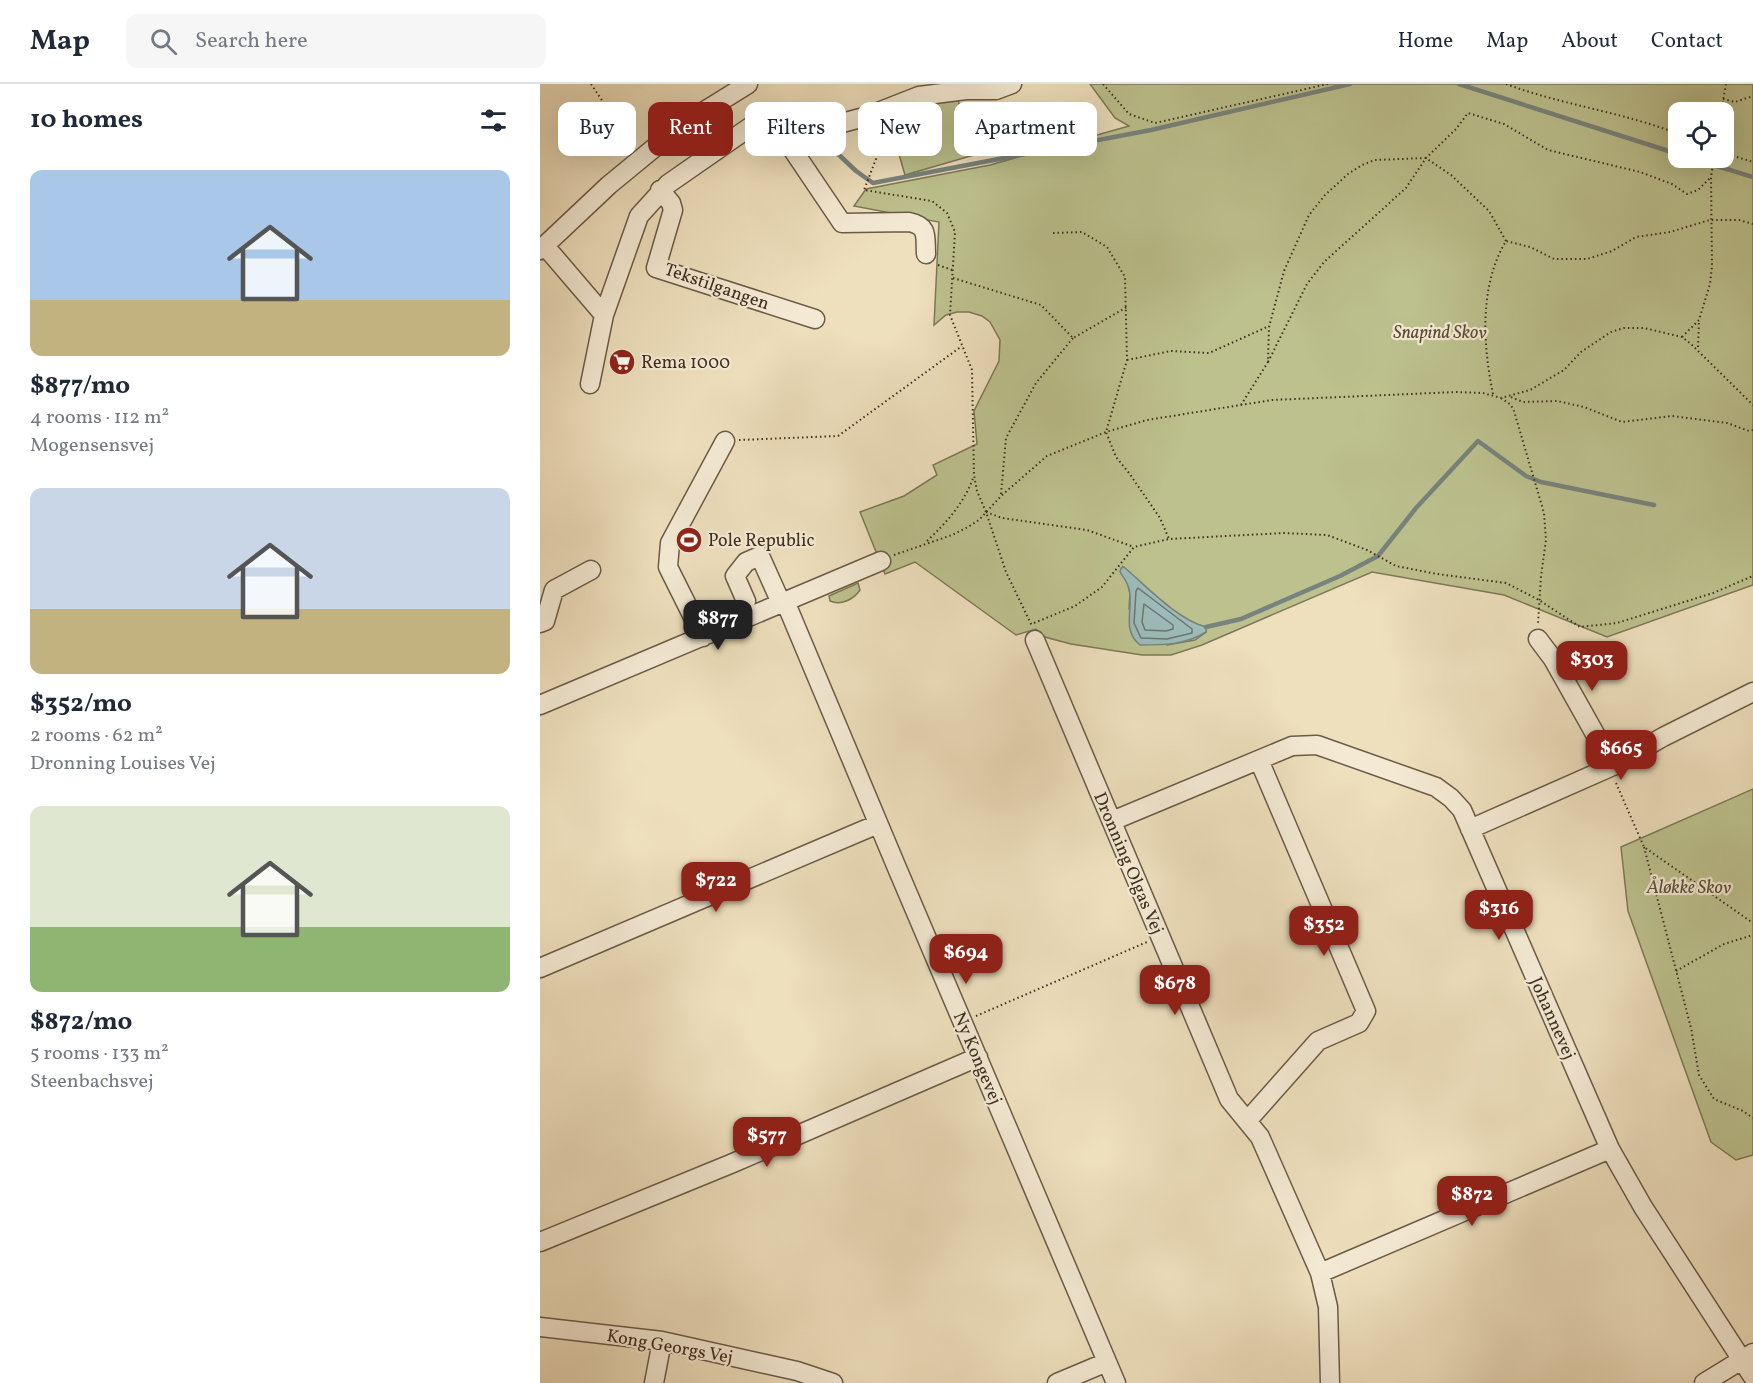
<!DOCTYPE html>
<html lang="en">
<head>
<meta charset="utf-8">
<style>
	body { margin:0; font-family:Vollkorn,serif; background:#f6f6f7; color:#1f2937; height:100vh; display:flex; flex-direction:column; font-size:22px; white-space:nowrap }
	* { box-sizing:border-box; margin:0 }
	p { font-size:20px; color:#747a83 }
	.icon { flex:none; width:33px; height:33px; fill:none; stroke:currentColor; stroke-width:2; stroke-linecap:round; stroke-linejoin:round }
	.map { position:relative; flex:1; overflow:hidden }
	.details { display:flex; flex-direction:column; background:#fff; width:540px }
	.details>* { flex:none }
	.guide { position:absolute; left:18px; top:18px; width:570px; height:54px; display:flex; gap:12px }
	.controls { position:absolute; left:1128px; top:18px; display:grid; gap:12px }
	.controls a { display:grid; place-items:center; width:66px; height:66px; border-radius:12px; background:#fff; box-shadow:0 6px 24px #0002; font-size:30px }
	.price { position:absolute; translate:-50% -51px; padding:0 14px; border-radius:12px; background:#8f2418; color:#fff; font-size:20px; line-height:39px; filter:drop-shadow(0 2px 3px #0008) }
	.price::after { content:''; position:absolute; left:50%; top:36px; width:18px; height:14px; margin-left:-9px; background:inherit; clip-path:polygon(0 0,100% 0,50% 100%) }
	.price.selected { background:#222; color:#fff }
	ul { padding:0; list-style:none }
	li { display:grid; align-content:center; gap:12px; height:318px; padding:0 30px }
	li span { display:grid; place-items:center; height:186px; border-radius:12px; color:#555 }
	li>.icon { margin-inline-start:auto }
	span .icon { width:108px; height:108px; fill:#fffc; stroke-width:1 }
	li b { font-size:26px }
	h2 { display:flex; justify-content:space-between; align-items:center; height:72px; padding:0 30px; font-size:26px }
	.tag { padding:0 21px; border-radius:12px; background:#fff; box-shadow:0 6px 24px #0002; font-size:21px; line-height:54px }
	.tag.selected { background:#8f2418; color:#fff }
	header { display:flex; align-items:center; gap:36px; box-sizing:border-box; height:84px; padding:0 30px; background:#fff; border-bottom:2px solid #e0e1e3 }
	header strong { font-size:28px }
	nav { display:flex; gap:33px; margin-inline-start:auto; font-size:21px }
	.search { width:420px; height:54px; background:#f6f6f7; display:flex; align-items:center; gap:15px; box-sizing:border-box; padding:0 21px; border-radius:12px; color:#747a83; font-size:22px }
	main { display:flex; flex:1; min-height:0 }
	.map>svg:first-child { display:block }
</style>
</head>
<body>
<header>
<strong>Map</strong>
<div class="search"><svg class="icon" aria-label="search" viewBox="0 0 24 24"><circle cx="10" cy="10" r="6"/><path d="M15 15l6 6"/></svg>Search here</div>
<nav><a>Home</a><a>Map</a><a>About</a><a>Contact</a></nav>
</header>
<main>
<section class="details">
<h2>10 homes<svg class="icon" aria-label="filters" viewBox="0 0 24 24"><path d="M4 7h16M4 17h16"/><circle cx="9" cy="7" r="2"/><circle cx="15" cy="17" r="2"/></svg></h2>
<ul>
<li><span style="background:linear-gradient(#a9c7e8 70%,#c2b280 0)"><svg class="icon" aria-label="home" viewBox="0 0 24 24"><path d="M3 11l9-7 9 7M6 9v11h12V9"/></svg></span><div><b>$877/mo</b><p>4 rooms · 112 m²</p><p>Mogensensvej</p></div></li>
<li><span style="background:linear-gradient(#c9d6e8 65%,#c2b280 0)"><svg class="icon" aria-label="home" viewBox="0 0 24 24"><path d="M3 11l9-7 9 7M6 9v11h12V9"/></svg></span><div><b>$352/mo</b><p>2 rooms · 62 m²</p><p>Dronning Louises Vej</p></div></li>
<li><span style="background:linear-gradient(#dfe7d0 65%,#8fb573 0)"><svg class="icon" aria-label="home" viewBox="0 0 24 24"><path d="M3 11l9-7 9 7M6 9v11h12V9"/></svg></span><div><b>$872/mo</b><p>5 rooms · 133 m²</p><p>Steenbachsvej</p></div></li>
</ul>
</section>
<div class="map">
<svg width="1213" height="1299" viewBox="0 0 1213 1299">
	<rect width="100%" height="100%" fill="#eedfbd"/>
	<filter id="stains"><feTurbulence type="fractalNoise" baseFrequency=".00333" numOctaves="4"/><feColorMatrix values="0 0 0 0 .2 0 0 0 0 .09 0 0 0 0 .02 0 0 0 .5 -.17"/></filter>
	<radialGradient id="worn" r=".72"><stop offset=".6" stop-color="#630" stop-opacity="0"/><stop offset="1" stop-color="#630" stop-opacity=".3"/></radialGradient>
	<path fill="#bcc18e" stroke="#7e7857" stroke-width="1.5" fill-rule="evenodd" d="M 550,0 L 1213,0 L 1213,501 L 1067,553 L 964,511 L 832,488 L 662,561 L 631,571 L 602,571 L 531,560 L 501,552 L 496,545 L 476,551 L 375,478 L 345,490 L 320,428 L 364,412 L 397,391 L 393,381 L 437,360 L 434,327 L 459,277 L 460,256 L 450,238 L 442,232 L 429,228 L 417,228 L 406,231 L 394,241 L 399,138 L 314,122 L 326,105 L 450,81 L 589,42 L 575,34 ZM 1138,28 L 1184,28 L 1184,74 L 1138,74 ZM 583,483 C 606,502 637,536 666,543 L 666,548 L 655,556 L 627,561 L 589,525 L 590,509 Z
		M 416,9 L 434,71 L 365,91 L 347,29 Z
		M 318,499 L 320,506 C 314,515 301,522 290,517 L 289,512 Z
		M 1213,705 L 1213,1071 L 1196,1076 L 1171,1058 L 1088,827 L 1081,763 Z"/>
	<path fill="#9cbbb9" stroke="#77837c" stroke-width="1.5" d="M 584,483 C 606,502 638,536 666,543 L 666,548 C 646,561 623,561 600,561 C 581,546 594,524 589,505 C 588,499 583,493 580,488 L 581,484 Z"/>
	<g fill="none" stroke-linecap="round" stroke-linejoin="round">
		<path stroke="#6e756c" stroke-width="1.5" d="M 598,504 L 652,545 L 652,549 L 627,555 L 601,554 L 594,539 L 596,507 Z
			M 604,520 L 633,541 L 633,545 L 626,547 L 605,546 L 602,538 Z"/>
		<path stroke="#77837c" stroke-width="4.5" d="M 919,0 L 1138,70
			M 279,52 L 316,87 L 333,99 L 611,46 L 810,0
			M 1151,74 L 1213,93
			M 666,543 L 701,535 L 800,492 L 838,472 L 876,424 L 938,357 L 986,392 L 1001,398 L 1114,421"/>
		<defs>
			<path id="minor" d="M 236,41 L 247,37 L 287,43 L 328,32 L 379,12 L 426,6 L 456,6 L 472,0
				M 120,106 L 131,119 L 133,126 L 116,184 L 275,235
				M 5,162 L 64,231
				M 0,166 L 69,101 L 142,41 L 208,0
				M 50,300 L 64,231 L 99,132 L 128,100 L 220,36 L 231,37 L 236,41 L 302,139 L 369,138 C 389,142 385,153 386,170
				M 206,517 L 195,492 L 206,478 L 220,472 L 241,519
				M 245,517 L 357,784 L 576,1299
				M 0,539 L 5,537 L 14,506 L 51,486
				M 163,553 L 128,483 L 130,459 L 185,357
				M 998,555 L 1013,575 L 1073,682
				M 495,556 L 689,1015 L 720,1053 L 780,1189 L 788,1223 L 790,1299
				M 0,621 L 341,477
				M 572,737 L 752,662 L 777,661 L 896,703 L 911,714 L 922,726 L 1070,1065 L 1103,1123 L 1213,1293
				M 930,745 L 1073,682 L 1123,653 L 1213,608
				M 0,884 L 338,740
				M 708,1036 L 778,957 L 819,939 L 826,927 L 719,676
				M 0,1158 L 193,1079 L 438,973
				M 780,1189 L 1070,1065
				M 0,1243 L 122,1257 L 257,1287 L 293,1299
				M 114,1299 L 122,1257
				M 517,1299 L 567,1278
				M 1164,1299 L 1213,1269"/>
		</defs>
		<use href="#minor" stroke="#6b5b47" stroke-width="21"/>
		<path stroke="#3f2f20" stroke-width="2" stroke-dasharray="1.5 3" stroke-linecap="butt" d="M 51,0 L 93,62
			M 563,0 L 589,30 L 615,39 L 788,0
			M 966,0 C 1022,21 1083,28 1138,50
			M 1183,15 L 1195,18 L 1213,12
			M 1181,28 L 1186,0
			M 330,48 L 336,75 L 324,106 L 392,117 L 407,129 L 415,148 L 410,231 L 432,286 L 434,391 L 437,407 L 446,428 L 466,488 L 492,542
			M 1184,69 L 1213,78
			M 513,149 L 542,148 L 567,163 L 585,193 L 587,276 L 566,348 L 576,373 L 589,389 L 620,434 L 629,455
			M 398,181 L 412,186
			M 413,194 L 501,221 L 533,254 L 587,223
			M 1142,253 L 1159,236 L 1170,200 L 1172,182 L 1171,93 L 1174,74
			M 1158,263 L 1159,236
			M 587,276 L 631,267 L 669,269 L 727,243
			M 728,278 L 767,200 L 784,178 L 866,104 L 886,74 L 916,45 L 928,29 L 964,40 L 1008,66 L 1100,88 L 1132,100 L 1147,110 L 1158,106 L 1171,93
			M 953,310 C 943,261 939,202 966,157 L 990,163 L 1014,175 L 1047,175 L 1072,167 L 1096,153 L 1130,148 L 1170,136 L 1199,136 L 1213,140
			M 971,313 L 983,318 L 1017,317 L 1044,323 L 1082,338 L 1132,332 L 1187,339 L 1209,347 L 1213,346
			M 961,314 L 971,321 L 974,327 L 1004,429 L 1006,456 L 1001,492 L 998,540
			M 701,321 L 728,278 L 729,243 L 744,187 L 769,131 L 785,111 L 808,90 L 822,81 L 835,76 L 886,74 L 911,91 L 949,127 L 966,157
			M 199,356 L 298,352 L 422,262
			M 461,410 L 466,354 L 496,299 L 533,254
			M 446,428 L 462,434 L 547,446 L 594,463
			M 387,457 C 408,437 424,419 434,392
			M 354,471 L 412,451 L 428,443 L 439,436 L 461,412 L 507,372 L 566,348 L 607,336 L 732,316 L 916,308 L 943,309 L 961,314 L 990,306 L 1024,286 L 1041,268 L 1071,248 L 1084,244 L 1104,244 L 1142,253 L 1151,260 L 1213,321
			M 494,539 L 535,522 L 562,503 L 594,463 L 629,455 L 744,449 L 787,451 L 827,466 L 856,482 L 897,490 L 966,499 L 999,516 L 1040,543 L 1077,539 L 1173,509 L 1213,492
			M 1076,699 L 1104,763 L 1213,839
			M 1104,763 L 1151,944 L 1159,991 L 1174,1015 L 1203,1027 L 1213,1034
			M 1136,887 L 1184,860 L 1213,851
			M 436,932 L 607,858"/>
		<use href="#minor" stroke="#f4ead4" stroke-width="18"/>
	</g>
	<defs>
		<symbol id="supermarket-disc" viewBox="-11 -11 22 22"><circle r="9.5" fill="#8f2418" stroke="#f4ead4"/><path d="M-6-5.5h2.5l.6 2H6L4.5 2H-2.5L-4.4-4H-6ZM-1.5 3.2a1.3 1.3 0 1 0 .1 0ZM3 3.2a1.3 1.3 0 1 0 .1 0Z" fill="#fff"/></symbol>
		<symbol id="stadium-disc" viewBox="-11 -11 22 22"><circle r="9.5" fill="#8f2418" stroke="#f4ead4"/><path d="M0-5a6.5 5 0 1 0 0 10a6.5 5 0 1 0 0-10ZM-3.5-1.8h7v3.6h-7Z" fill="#fff"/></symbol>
	</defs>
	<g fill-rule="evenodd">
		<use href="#supermarket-disc" x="67" y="263" width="30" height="30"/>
		<use href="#stadium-disc" x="134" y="441" width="30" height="30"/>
	</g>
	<g text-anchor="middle" stroke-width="4.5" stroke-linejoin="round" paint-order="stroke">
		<g font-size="18" fill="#3f2f20" stroke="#f4ead4">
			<text transform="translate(177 202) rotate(19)" y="6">Tekstilgangen</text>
			<text transform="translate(589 779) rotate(67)" y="6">Dronning Olgas Vej</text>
			<text transform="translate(1013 934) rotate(66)" y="6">Johannevej</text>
			<text transform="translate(438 974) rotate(67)" y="6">Ny Kongevej</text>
			<text transform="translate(130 1262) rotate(10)" y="6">Kong Georgs Vej</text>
		</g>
		<g font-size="18" font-style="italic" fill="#584c36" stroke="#f4ead4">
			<text x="900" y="254">Snapind Skov</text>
			<text x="1149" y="809">Åløkke Skov</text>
		</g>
		<g font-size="18" fill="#3f2f20" stroke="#f4ead4" text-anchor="start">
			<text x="101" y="284">Rema 1000</text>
			<text x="168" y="462">Pole Republic</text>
		</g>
	</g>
	<rect width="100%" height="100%" filter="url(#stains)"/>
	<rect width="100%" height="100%" fill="url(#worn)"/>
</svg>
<div class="controls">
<a><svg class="icon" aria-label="locate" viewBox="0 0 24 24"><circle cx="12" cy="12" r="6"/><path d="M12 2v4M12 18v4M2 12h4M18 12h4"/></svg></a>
</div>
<b class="price selected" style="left:178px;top:567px">$877</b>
<b class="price" style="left:1052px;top:608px">$303</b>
<b class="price" style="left:1081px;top:697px">$665</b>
<b class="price" style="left:176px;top:829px">$722</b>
<b class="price" style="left:959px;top:857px">$316</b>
<b class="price" style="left:784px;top:873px">$352</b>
<b class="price" style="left:426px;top:901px">$694</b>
<b class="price" style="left:635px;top:932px">$678</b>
<b class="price" style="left:227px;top:1084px">$577</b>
<b class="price" style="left:932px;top:1143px">$872</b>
<div class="guide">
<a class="tag">Buy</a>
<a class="tag selected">Rent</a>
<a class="tag">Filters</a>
<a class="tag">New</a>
<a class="tag">Apartment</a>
</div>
</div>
</main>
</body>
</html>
